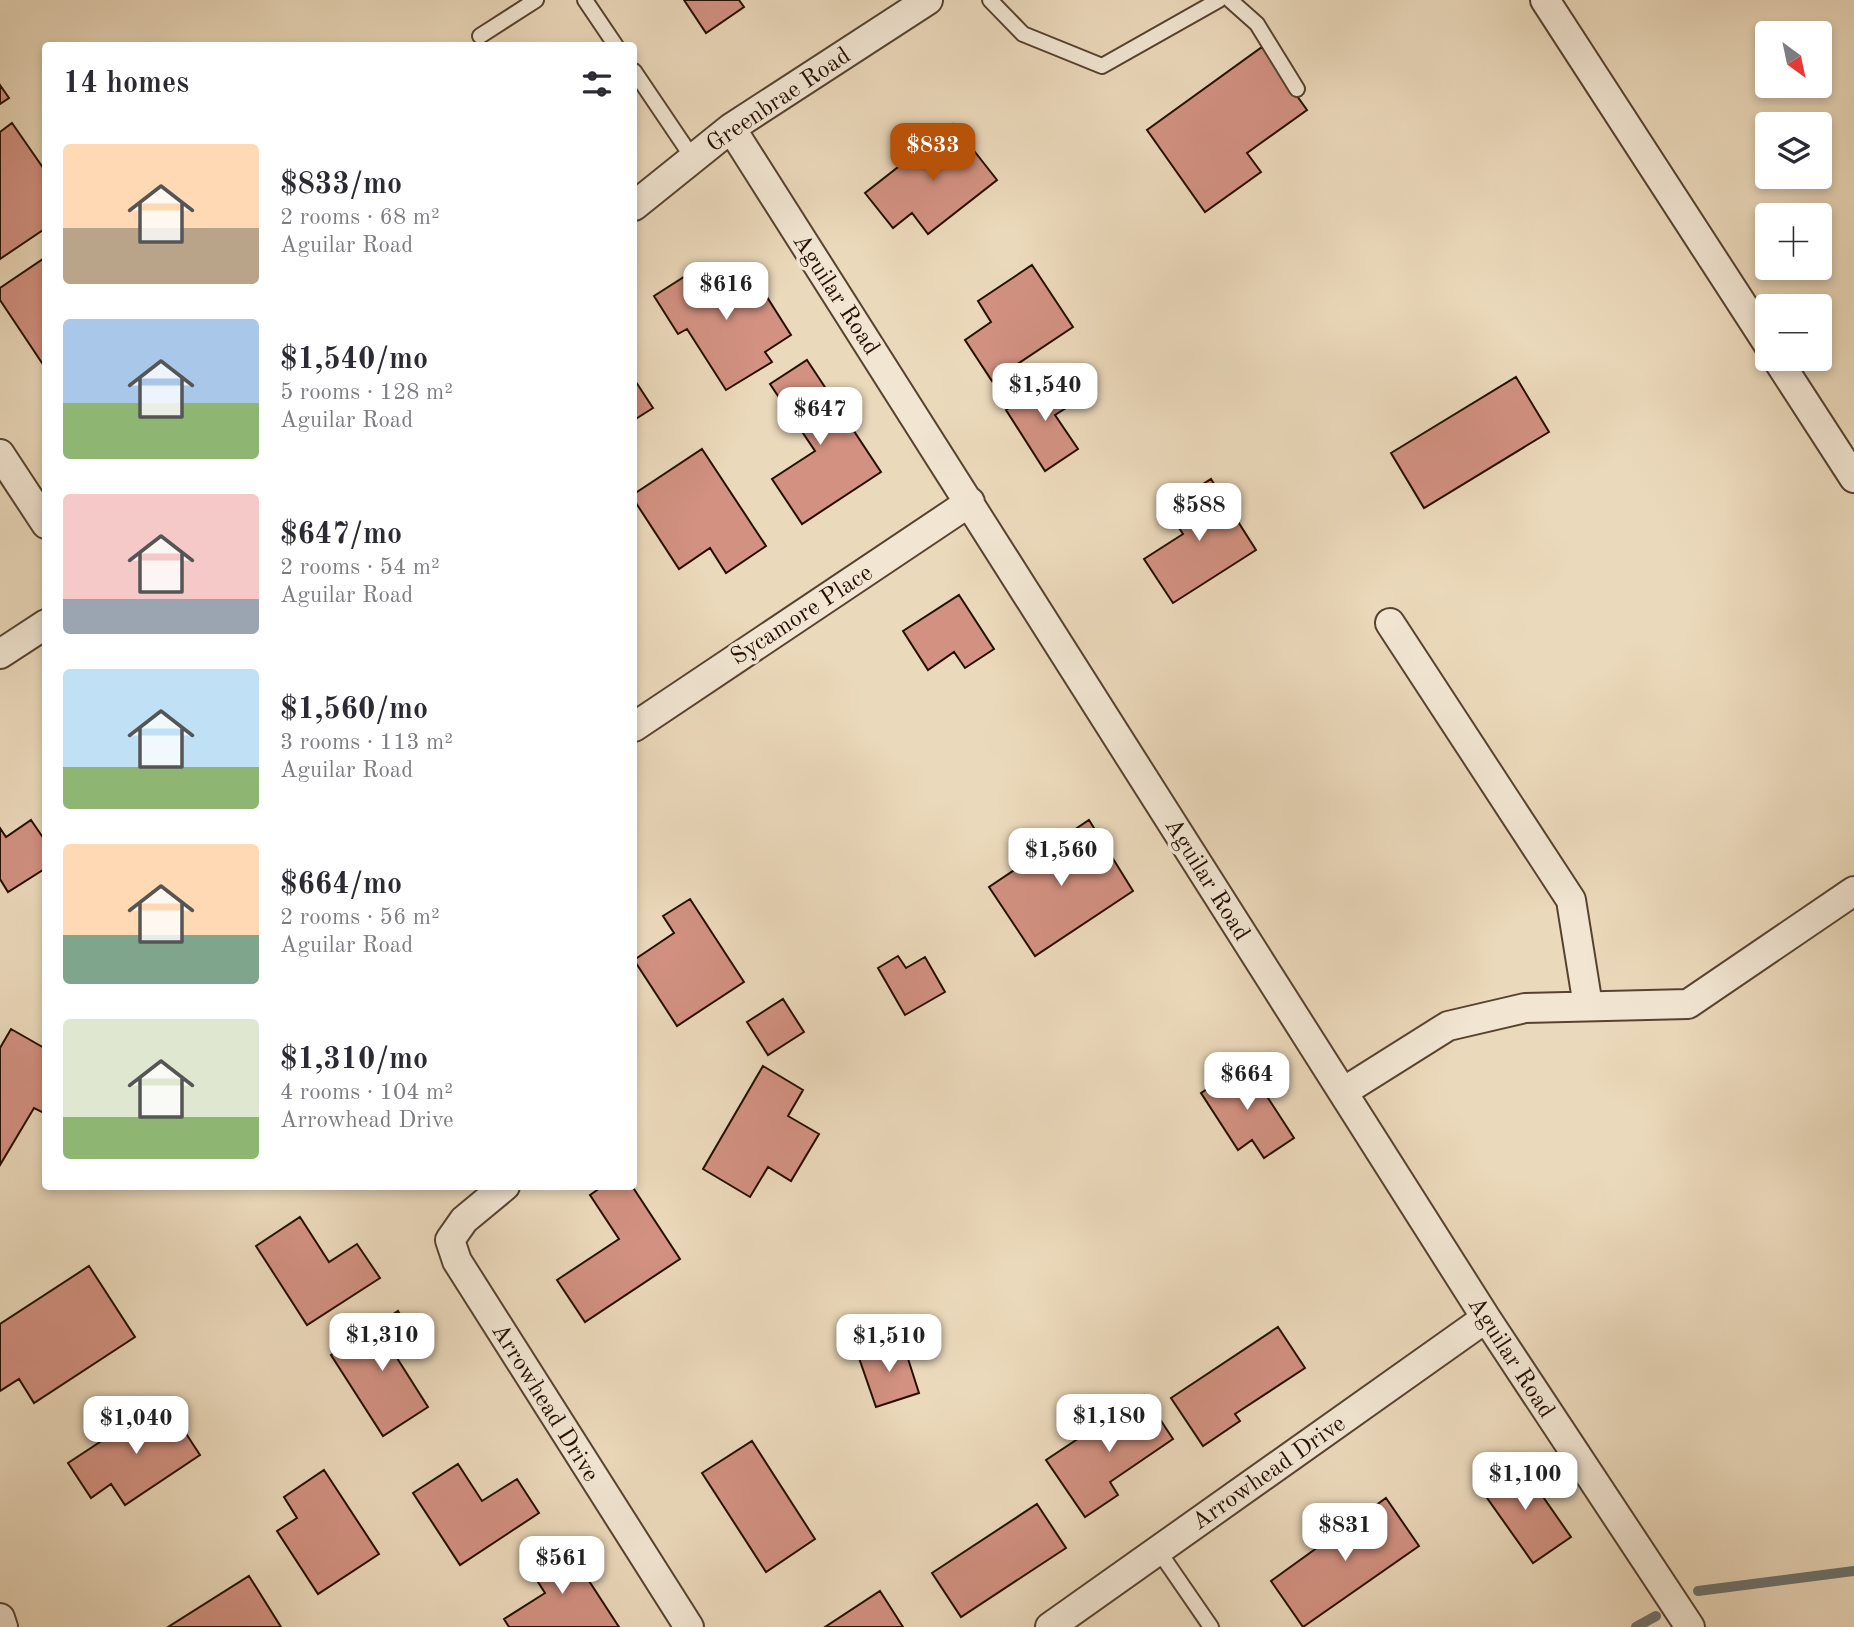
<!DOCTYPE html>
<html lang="en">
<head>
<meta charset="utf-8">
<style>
	body { margin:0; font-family:"Old Standard TT",serif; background:#f7f7f7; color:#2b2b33; height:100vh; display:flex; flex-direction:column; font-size:26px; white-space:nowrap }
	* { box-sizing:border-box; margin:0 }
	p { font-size:23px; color:#7c7c81 }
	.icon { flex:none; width:38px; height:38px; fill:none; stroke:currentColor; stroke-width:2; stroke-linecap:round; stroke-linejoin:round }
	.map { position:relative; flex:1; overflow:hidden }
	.details { position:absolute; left:42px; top:42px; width:595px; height:1148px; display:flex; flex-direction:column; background:#fff; border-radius:7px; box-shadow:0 4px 10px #0003 }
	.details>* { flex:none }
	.needle { width:46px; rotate:147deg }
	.buttons { position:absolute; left:1755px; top:21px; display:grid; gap:14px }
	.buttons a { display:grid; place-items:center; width:77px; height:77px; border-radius:7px; background:#fff; box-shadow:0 4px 10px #0003; font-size:35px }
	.price { position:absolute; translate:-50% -60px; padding:0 16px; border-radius:14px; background:#fff; color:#222; font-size:23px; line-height:46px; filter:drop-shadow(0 2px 4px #0008) }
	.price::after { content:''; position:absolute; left:50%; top:42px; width:21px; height:16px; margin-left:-10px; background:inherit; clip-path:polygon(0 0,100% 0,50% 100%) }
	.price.current { background:#b45309; color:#fff }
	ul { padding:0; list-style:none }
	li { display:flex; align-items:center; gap:21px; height:175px; padding:0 21px }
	li span { display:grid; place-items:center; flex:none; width:196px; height:140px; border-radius:7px; color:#555 }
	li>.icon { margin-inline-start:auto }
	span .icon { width:84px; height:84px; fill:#fffc; stroke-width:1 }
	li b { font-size:30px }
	h2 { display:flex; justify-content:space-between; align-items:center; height:84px; padding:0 21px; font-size:30px }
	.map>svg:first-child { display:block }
</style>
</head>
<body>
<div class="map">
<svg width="1854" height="1627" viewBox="0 0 1854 1627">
	<rect width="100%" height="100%" fill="#ebd9bb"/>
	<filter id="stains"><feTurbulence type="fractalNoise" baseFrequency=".00286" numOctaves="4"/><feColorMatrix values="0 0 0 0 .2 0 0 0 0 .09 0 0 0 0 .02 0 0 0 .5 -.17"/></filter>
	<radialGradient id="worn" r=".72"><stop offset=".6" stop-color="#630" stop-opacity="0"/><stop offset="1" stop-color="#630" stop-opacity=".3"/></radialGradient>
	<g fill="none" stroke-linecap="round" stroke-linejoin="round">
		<path stroke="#6d7470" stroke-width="10" d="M 1698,1591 L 1854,1571
			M 1636,1627 L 1656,1616"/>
	</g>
	<path fill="#d29181" stroke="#260f02" stroke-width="2" d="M 684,0 L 739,0 L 744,7 L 706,33 Z
		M 1262,47 L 1307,110 L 1247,153 L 1261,172 L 1205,212 L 1147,130 Z
		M 0,85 L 9,98 L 0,104 Z
		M 12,123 L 46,172 L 46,228 L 0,259 L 0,132 Z
		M 953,124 L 997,180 L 928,234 L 912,213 L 893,228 L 865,193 Z
		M 46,257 L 46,369 L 0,300 L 0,288 Z
		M 1032,265 L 1073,327 L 992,381 L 965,340 L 991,322 L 978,301 Z
		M 748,267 L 791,335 L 765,352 L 772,362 L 726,390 L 687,329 L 678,334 L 654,296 L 698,268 L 712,290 Z
		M 807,360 L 881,472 L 802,524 L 772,479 L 815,451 L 770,384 Z
		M 1057,377 L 1074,403 L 1055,415 L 1078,449 L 1045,471 L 1006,410 Z
		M 1516,377 L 1549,432 L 1424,508 L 1391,453 Z
		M 634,379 L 653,408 L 634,420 Z
		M 702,449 L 766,546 L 726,573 L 710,548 L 679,569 L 634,500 L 634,494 Z
		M 1211,479 L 1256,550 L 1173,603 L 1144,559 L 1183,534 L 1166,508 Z
		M 959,595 L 994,649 L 965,668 L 954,652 L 928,670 L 903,631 Z
		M 31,820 L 46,842 L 46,868 L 8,892 L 0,879 L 0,828 L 6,837 Z
		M 1089,820 L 1133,891 L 1035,956 L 989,887 Z
		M 690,899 L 744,982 L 677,1026 L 634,960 L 674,933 L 663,916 Z
		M 898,956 L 906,968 L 925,957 L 945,992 L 905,1015 L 878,968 Z
		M 783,999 L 804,1032 L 768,1055 L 747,1022 Z
		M 11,1029 L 46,1049 L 46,1114 L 34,1108 L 0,1165 L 0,1048 Z
		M 1246,1064 L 1294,1138 L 1264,1158 L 1252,1140 L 1238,1150 L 1201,1093 Z
		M 763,1066 L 803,1090 L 788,1116 L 819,1134 L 791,1181 L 768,1167 L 750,1197 L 703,1169 Z
		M 603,1186 L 632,1186 L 680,1259 L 585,1322 L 557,1280 L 619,1239 L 590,1195 Z
		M 300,1217 L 329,1262 L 357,1244 L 380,1278 L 307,1325 L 256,1246 Z
		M 89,1266 L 135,1337 L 34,1403 L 19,1379 L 0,1391 L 0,1324 Z
		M 398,1311 L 419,1344 L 397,1358 L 428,1407 L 383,1436 L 331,1355 Z
		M 1278,1327 L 1305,1368 L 1235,1414 L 1240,1421 L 1203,1446 L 1171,1398 Z
		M 902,1340 L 919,1393 L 876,1407 L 858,1355 Z
		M 1144,1395 L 1173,1439 L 1110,1482 L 1118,1495 L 1085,1517 L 1046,1460 Z
		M 164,1400 L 200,1455 L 125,1505 L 111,1484 L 91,1498 L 68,1463 Z
		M 752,1441 L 815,1539 L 766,1572 L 702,1473 Z
		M 1518,1461 L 1571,1537 L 1533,1563 L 1480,1488 Z
		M 458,1464 L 482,1501 L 517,1479 L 539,1513 L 460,1565 L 413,1493 Z
		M 324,1470 L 379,1554 L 318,1594 L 277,1531 L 297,1518 L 284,1497 Z
		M 1386,1498 L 1419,1546 L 1303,1627 L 1271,1581 Z
		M 1037,1504 L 1066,1548 L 961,1617 L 932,1573 Z
		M 563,1541 L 619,1627 L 509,1627 L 504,1619 L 545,1593 L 527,1565 Z
		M 249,1576 L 281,1627 L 168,1627 Z
		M 880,1591 L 903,1627 L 825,1627 Z"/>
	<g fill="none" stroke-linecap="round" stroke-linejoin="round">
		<defs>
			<path id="service" d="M 585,0 L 616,46
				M 990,0 L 1023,34 L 1102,66 L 1219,0
				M 1230,0 L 1257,24 L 1297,89
				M 480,36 L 536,0
				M 634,71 L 692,157
				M 1158,1550 L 1211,1627"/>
			<path id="minor" d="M 1545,0 L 1768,344
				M 731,128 L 1486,1318 L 1690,1627
				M 634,206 L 731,128 L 928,0
				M 1777,359 L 1854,478
				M 0,454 L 46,524
				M 1390,623 L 1571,900 L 1588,1006
				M 0,654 L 46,624
				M 634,727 L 970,502
				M 1343,1092 L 1448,1026 L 1525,1008 L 1688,1004 L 1854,891
				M 505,1186 L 464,1220 L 450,1240 L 457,1261 L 689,1627
				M 0,1618 L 3,1627
				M 1050,1627 L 1486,1318"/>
		</defs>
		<use href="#service" stroke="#574230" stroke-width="18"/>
		<use href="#minor" stroke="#574230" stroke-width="32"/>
		<use href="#service" stroke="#f2e6d3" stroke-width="14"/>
		<use href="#minor" stroke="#f2e6d3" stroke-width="28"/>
	</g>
	<g text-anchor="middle" stroke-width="7" stroke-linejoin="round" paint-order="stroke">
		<g font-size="24" fill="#260f02" stroke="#f2e6d3">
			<text transform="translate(778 99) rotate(-34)" y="8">Greenbrae Road</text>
			<text transform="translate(837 294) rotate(57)" y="8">Aguilar Road</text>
			<text transform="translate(801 614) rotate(-33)" y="8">Sycamore Place</text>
			<text transform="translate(1208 879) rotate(58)" y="8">Aguilar Road</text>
			<text transform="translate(1512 1357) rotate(57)" y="8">Aguilar Road</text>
			<text transform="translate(546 1402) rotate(58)" y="8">Arrowhead Drive</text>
			<text transform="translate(1268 1472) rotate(-35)" y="8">Arrowhead Drive</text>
		</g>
	</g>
	<rect width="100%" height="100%" filter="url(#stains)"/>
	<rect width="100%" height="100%" fill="url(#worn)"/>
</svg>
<div class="buttons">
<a><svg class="needle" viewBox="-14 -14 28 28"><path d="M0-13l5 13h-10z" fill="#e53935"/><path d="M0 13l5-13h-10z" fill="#7c7c81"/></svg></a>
<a><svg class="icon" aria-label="layers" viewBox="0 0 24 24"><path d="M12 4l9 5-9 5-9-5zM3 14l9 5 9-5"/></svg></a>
<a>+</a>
<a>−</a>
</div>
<b class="price current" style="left:933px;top:183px">$833</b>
<b class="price" style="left:726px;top:322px">$616</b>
<b class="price" style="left:1045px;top:423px">$1,540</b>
<b class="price" style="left:820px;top:447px">$647</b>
<b class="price" style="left:1199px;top:543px">$588</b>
<b class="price" style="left:1061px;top:888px">$1,560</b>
<b class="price" style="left:1247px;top:1112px">$664</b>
<b class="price" style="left:382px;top:1373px">$1,310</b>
<b class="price" style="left:889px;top:1374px">$1,510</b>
<b class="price" style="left:1109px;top:1454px">$1,180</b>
<b class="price" style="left:136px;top:1456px">$1,040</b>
<b class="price" style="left:1525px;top:1512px">$1,100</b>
<b class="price" style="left:1345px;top:1563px">$831</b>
<b class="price" style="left:562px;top:1596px">$561</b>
<section class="details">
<h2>14 homes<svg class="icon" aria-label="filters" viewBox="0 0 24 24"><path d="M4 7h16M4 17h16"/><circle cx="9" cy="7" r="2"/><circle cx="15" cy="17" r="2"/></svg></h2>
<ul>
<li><span style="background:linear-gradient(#ffd9b3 60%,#b9a48a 0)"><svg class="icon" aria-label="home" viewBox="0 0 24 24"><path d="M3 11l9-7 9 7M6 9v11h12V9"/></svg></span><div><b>$833/mo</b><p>2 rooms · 68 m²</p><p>Aguilar Road</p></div></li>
<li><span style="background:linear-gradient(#a9c7e8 60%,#8fb573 0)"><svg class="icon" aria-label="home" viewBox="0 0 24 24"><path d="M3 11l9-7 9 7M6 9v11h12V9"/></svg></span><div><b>$1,540/mo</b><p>5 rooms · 128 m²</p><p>Aguilar Road</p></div></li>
<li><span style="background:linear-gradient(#f6c9c9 75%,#9aa5b1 0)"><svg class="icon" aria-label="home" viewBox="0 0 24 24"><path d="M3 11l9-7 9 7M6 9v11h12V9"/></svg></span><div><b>$647/mo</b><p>2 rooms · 54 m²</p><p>Aguilar Road</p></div></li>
<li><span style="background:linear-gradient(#bfe0f5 70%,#8fb573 0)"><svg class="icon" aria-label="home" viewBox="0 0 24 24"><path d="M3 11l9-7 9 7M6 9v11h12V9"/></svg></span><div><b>$1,560/mo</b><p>3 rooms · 113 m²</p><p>Aguilar Road</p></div></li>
<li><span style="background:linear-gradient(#ffd9b3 65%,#7fa58c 0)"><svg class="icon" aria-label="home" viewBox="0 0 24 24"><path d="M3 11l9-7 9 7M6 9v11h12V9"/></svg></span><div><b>$664/mo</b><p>2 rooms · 56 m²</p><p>Aguilar Road</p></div></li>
<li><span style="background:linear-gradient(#dfe7d0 70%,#8fb573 0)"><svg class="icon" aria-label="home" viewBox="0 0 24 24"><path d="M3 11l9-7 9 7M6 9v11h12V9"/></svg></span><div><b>$1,310/mo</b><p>4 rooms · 104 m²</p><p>Arrowhead Drive</p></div></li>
</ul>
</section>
</div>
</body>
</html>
